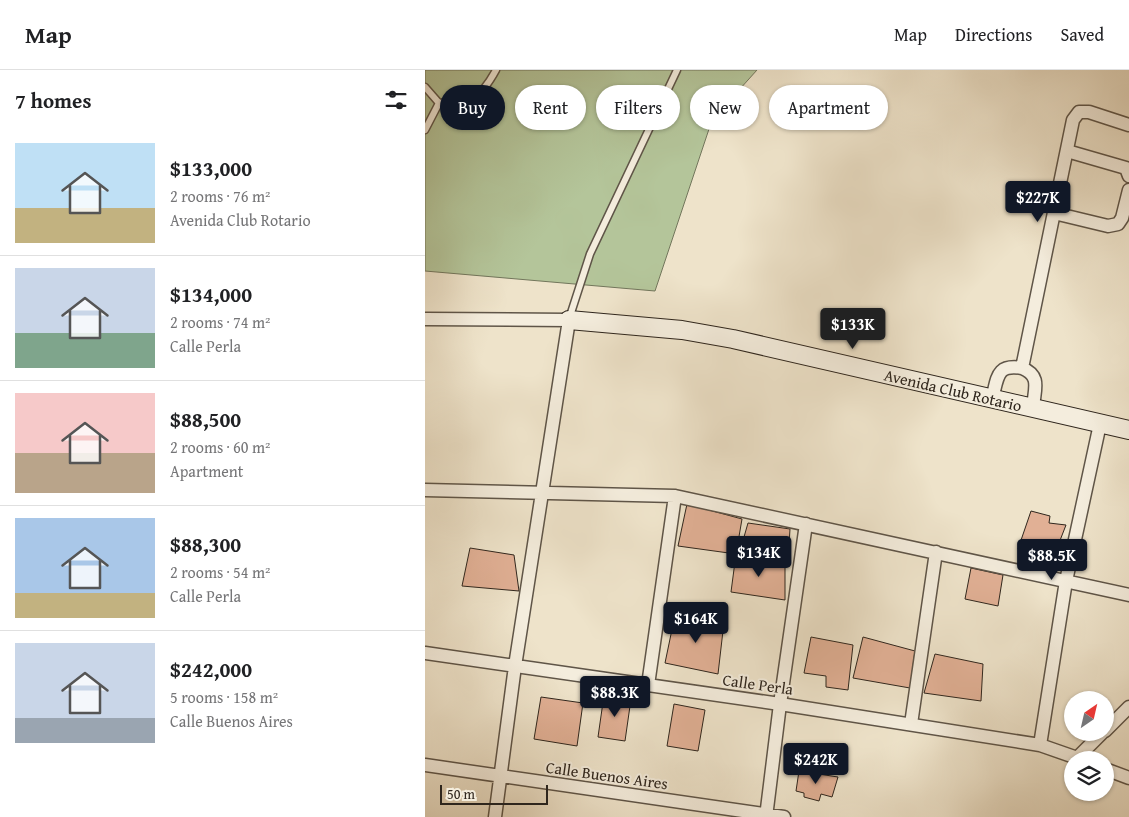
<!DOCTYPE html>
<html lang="en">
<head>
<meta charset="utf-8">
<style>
	body { margin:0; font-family:"Gentium Book Plus",serif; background:#f2f2f2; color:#202124; height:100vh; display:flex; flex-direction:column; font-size:19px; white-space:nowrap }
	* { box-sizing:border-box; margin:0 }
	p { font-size:16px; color:#757577 }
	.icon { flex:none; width:28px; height:28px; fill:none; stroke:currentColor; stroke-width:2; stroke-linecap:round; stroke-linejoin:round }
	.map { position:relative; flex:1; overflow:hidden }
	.details { display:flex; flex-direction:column; background:#fff; width:425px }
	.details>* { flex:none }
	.hud { position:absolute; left:15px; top:15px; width:475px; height:45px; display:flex; gap:10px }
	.needle { width:32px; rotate:34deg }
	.controls { position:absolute; left:639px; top:621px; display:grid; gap:10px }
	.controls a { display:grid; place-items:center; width:50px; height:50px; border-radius:50%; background:#fff; box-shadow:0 1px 4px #0004; font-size:25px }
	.scale { position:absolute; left:15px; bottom:12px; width:108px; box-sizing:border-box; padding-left:5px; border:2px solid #2f261d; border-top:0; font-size:14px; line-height:18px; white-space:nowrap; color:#2f261d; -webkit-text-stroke:4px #f4eddd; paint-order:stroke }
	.price { position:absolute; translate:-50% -42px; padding:0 11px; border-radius:5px; background:#111827; color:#fff; font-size:16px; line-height:32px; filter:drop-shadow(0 1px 2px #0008) }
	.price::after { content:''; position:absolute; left:50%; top:30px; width:15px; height:11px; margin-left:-8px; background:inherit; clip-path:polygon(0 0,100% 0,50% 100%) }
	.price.on { background:#222; color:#fff }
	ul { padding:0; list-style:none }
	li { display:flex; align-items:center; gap:15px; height:125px; padding:0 15px }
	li+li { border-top:1px solid #e0e0e0 }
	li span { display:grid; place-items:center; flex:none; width:140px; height:100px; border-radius:0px; color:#555 }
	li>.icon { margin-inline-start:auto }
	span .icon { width:60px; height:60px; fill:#fffc; stroke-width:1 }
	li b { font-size:21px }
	h2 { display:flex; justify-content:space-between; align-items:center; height:60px; padding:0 15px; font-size:21px }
	.chip { padding:0 18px; border-radius:22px; background:#fff; box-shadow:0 1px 4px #0004; font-size:18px; line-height:45px }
	.chip.on { background:#111827; color:#fff }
	header { display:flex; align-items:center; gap:30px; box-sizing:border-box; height:70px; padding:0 25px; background:#fff; border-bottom:1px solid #e0e0e0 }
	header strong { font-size:24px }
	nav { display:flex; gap:28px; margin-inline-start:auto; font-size:18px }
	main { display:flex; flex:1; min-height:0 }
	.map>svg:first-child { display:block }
</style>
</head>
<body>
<header>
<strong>Map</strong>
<nav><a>Map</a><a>Directions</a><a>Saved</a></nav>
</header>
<main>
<section class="details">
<h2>7 homes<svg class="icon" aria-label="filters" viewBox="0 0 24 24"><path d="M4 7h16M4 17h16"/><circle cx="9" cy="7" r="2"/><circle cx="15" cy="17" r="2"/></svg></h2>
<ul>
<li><span style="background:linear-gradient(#bfe0f5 65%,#c2b280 0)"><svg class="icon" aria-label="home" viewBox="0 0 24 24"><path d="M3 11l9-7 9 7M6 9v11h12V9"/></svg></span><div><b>$133,000</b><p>2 rooms · 76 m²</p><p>Avenida Club Rotario</p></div></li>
<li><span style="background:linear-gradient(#c9d6e8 65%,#7fa58c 0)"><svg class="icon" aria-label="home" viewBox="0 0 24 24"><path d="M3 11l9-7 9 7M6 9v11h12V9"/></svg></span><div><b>$134,000</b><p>2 rooms · 74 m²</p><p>Calle Perla</p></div></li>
<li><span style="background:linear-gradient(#f6c9c9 60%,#b9a48a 0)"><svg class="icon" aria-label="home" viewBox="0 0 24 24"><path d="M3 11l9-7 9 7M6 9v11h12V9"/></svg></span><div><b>$88,500</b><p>2 rooms · 60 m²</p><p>Apartment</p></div></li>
<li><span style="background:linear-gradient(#a9c7e8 75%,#c2b280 0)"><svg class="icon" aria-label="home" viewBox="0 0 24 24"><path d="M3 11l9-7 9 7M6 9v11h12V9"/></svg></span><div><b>$88,300</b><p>2 rooms · 54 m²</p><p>Calle Perla</p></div></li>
<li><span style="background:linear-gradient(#c9d6e8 75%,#9aa5b1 0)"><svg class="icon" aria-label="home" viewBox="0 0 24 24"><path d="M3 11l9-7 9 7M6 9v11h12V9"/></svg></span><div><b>$242,000</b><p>5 rooms · 158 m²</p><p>Calle Buenos Aires</p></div></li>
</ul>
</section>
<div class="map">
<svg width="704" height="747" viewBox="0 0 704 747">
	<rect width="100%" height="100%" fill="#eee3ca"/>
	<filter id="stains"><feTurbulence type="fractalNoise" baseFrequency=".004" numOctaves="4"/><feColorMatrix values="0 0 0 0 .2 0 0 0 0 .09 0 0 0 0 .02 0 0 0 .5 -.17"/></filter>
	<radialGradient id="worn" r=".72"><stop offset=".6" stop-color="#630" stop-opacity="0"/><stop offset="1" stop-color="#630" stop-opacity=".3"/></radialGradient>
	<path fill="#b4c59a" stroke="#72765c" d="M 0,0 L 332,0 L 287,50 L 230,221 L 0,201 Z"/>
	<path fill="#e1b095" stroke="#2f261d" d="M 262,434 L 317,449 L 311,484 L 253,476 Z
		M 606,441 L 625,446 L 624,453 L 641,455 L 627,491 L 593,479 Z
		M 323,453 L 365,459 L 363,491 L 315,481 Z
		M 45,478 L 89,485 L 94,521 L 37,516 Z
		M 311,484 L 360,496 L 360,530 L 306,522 Z
		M 546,498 L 578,505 L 573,536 L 540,529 Z
		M 250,545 L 299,552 L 293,604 L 240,593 Z
		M 386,567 L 428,575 L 423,620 L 401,617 L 401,606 L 379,603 Z
		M 438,567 L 490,581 L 485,618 L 428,608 Z
		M 510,584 L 558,594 L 556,631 L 499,623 Z
		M 179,625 L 206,629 L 200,671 L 173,667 Z
		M 116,627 L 158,633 L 152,676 L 109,669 Z
		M 249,634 L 280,640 L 273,681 L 242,676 Z
		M 374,701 L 413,707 L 407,727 L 396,724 L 394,731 L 379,727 L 379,723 L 371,721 Z"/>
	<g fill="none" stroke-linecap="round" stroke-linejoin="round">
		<defs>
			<path id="service" d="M 0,17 L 14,33
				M 14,33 C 47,30 54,31 71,0
				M 0,60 L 14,33
				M 144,249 L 165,184 L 252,0"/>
			<path id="minor" d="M 642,81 L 701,98 L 704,106
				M 629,143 L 683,156 L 693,154 L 697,148 L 704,120
				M 0,249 L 144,250 L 90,596 L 70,747
				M 567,329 C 573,307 571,294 597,298
				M 608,338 C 609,320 617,306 597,298 L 648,50 L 654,42 L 664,42 L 704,55
				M 0,420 L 250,426 L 704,525
				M 0,583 L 355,634 L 615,675 L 658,690
				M 223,615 L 250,426
				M 486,654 L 511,482
				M 680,661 L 704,637
				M 615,675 L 641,511 L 675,354
				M 652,688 L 678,662
				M 0,695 L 359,747
				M 680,699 L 704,708
				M 341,747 L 355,634 L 381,454"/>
			<path id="secondary" d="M 144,250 L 257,260 L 308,269 L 704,360"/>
		</defs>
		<use href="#service" stroke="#5f5548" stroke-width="9"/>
		<use href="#minor" stroke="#5f5548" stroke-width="15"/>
		<use href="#secondary" stroke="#2f261d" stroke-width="20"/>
		<use href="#service" stroke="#f4eddd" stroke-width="6"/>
		<use href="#minor" stroke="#f4eddd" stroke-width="12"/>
		<use href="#secondary" stroke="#f4eddd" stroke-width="18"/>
	</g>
	<g text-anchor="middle" stroke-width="4" stroke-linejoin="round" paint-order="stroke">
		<g font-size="16" fill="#2f261d" stroke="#f4eddd">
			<text transform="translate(528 320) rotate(13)" y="6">Avenida Club Rotario</text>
			<text transform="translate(333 614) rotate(8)" y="6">Calle Perla</text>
			<text transform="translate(182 705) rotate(8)" y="6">Calle Buenos Aires</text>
		</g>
	</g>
	<rect width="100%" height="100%" filter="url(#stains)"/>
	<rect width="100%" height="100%" fill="url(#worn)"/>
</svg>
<div class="controls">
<a><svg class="needle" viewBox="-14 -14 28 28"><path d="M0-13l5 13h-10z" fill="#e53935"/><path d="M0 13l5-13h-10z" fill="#757577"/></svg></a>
<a><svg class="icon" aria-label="layers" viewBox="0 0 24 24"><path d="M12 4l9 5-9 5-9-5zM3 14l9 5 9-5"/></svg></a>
</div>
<div class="scale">50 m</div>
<b class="price" style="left:613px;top:153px">$227K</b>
<b class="price on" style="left:428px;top:280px">$133K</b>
<b class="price" style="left:334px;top:508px">$134K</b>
<b class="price" style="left:627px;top:511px">$88.5K</b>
<b class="price" style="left:271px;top:574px">$164K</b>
<b class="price" style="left:190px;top:648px">$88.3K</b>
<b class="price" style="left:391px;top:715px">$242K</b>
<div class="hud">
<a class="chip on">Buy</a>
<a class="chip">Rent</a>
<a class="chip">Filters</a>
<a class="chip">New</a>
<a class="chip">Apartment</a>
</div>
</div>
</main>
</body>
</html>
